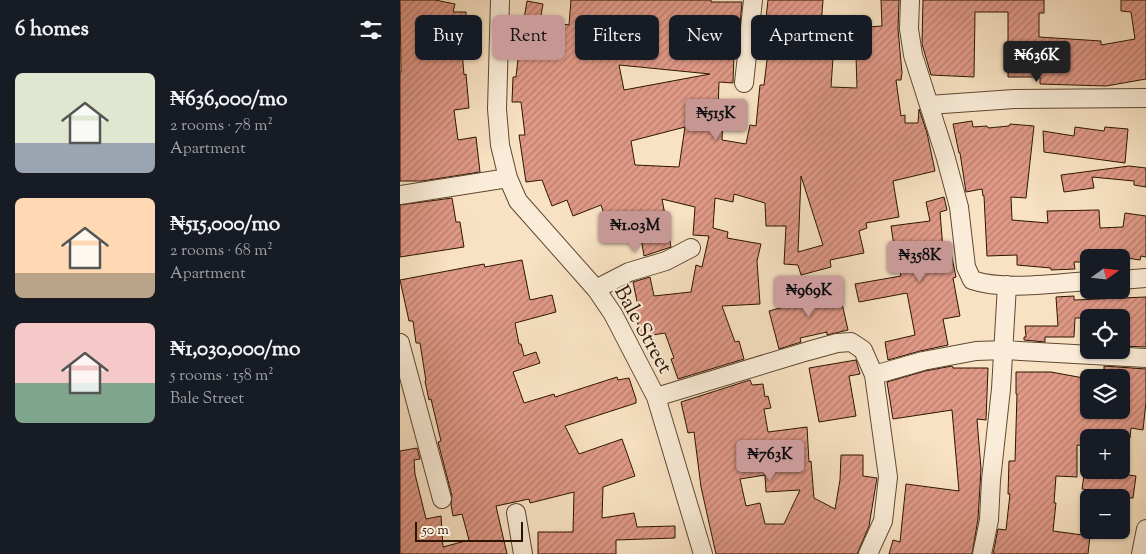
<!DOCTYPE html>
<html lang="en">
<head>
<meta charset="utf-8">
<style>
	body { margin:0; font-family:"Sorts Mill Goudy",serif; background:#242831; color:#f1f3f6; height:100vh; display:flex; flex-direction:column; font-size:19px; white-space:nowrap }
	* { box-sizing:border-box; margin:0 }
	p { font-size:16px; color:#9ea1a6 }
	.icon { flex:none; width:28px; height:28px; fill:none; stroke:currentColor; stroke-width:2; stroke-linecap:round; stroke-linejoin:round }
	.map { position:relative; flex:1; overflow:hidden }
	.details { display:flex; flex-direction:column; background:#171b24; width:400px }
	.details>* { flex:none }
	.hud { position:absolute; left:15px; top:15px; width:475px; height:45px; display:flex; gap:10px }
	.needle { width:32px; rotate:75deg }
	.fabs { position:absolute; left:680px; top:249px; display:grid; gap:10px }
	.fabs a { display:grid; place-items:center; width:50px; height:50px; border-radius:8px; background:#171b24; box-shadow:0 1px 4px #0004; font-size:25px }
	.scale { position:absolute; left:15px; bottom:12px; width:108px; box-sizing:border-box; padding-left:5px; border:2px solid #2c1500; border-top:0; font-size:14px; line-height:18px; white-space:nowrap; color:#2c1500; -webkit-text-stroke:4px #faecd8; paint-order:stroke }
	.price { position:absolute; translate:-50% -42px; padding:0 11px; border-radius:5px; background:#c59692; color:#111; font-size:16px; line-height:32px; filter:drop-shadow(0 1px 2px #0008) }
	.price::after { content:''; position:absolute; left:50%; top:30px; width:15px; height:11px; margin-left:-8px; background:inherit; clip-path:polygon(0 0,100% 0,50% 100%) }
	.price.current { background:#222; color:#fff }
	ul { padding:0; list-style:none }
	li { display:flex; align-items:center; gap:15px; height:125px; padding:0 15px }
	li span { display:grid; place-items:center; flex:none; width:140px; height:100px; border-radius:8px; color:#555 }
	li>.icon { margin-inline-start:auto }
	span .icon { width:60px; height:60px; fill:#fffc; stroke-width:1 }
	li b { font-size:21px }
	h2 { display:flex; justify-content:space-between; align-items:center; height:60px; padding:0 15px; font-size:21px }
	.pill { padding:0 18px; border-radius:8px; background:#171b24; box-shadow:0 1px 4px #0004; font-size:18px; line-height:45px }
	.pill.current { background:#c59692; color:#111 }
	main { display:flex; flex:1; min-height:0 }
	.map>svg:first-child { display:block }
</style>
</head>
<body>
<main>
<section class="details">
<h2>6 homes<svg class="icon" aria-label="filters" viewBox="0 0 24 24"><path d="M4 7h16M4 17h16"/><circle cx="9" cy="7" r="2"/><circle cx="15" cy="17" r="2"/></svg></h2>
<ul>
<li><span style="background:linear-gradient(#dfe7d0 70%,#9aa5b1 0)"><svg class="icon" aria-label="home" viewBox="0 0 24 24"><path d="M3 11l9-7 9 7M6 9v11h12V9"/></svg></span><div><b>₦636,000/mo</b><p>2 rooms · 78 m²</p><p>Apartment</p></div></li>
<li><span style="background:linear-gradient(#ffd9b3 75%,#b9a48a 0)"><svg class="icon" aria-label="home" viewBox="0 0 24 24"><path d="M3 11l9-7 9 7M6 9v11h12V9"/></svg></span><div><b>₦515,000/mo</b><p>2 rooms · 68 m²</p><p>Apartment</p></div></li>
<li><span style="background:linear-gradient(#f6c9c9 60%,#7fa58c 0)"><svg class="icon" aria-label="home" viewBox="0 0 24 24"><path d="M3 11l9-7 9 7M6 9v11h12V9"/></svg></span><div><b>₦1,030,000/mo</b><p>5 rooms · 158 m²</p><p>Bale Street</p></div></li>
</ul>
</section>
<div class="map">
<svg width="746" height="554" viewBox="0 0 746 554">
	<defs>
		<pattern id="building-hatch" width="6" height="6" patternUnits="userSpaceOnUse" patternTransform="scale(1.25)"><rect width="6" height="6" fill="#e09987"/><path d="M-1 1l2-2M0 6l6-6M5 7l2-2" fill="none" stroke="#b67c6c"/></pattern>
	</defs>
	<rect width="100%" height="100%" fill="#f8e2c3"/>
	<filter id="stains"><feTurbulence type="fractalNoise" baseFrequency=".004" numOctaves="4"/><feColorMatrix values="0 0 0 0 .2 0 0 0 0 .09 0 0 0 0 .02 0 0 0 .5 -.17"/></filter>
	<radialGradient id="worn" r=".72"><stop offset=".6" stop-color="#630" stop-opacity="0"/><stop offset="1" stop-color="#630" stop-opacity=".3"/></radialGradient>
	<path fill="url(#building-hatch)" stroke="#2c1500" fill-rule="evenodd" d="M 0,0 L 35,0 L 55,4 L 53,12 L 66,12 L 66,40 L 61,39 L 64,75 L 66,74 L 69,108 L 54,110 L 58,140 L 76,137 L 80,172 L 22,181 L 0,181 L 0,72 L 1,72 Z
		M 171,0 L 311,0 L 311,2 L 342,2 L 340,24 L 335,24 L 333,83 L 319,82 L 318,112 L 323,112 L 322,140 L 346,144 L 350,125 L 356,126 L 360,85 L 364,85 L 372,19 L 366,18 L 368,0 L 423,0 L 421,25 L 437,27 L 437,29 L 482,26 L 481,0 L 499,0 L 498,29 L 502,73 L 501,80 L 496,80 L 501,116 L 505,115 L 505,123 L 518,123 L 519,109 L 527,133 L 535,171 L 493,181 L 499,217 L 466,223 L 467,228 L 459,231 L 464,253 L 430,260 L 431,267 L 401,275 L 398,265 L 384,264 L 386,226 L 366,226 L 365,203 L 334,194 L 333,202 L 315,198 L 313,228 L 328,232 L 327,238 L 361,244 L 357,261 L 360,304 L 322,306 L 335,342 L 339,341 L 344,359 L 278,379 L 271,359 L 274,358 L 265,333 L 240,337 L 235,306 L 238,306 L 233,282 L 250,277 L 254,296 L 291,292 L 296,265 L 302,267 L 309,236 L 293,235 L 295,207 L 262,199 L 271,247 L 244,256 L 239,225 L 211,235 L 201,205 L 173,216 L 167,200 L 152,206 L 142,180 L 126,182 L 119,135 L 125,135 L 121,102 L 112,102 L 113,77 L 116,77 L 120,41 L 116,40 L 119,18 L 124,19 L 127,1 L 143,4 L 140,21 L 169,25 ZM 456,56 L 457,88 L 431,87 L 433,58 ZM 219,65 L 310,74 L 224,90 ZM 285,127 L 279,167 L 235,165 L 231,141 ZM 401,176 L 423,245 L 398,252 Z
		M 523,0 L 644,0 L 644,13 L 639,13 L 639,37 L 701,41 L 701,45 L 735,39 L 731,12 L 721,11 L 721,0 L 746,0 L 746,79 L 706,86 L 640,84 L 640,77 L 608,77 L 608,12 L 575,12 L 574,77 L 531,75 L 522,44 Z
		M 572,121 L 573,127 L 587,126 L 588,128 L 609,126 L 610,124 L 634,126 L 626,198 L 611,197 L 612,220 L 648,223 L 647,211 L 699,210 L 700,228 L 723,227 L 725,213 L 746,216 L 746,257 L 741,256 L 740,260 L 727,258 L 689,258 L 689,262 L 674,262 L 675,269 L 651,270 L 651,268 L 617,265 L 617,255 L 587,256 L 584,196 L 583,196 L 582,189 L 566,192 L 560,153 L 559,153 L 553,124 Z
		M 675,127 L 704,131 L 705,127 L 728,129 L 725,163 L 644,152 L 643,131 L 674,136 Z
		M 729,166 L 746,168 L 746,187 L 734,185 L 734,181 L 692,177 L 694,188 L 664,192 L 661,175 Z
		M 544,197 L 547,210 L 540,212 L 543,249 L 550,248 L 556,277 L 553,278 L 560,316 L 543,319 L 548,345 L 520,351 L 488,360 L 485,342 L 515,335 L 507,293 L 459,302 L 455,284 L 501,276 L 496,252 L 495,253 L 491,226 L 530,221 L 526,202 Z
		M 52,198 L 56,222 L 60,222 L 64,247 L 0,257 L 0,205 Z
		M 122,260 L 130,300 L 152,295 L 156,312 L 115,323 L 119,344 L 121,344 L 124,356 L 136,352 L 140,363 L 113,372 L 124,403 L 154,394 L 155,397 L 217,377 L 218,380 L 229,378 L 236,399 L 236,403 L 165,426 L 179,454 L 222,439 L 235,476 L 203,487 L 202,518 L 234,513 L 237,527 L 275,526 L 275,538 L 216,540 L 216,554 L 138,554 L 138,532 L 173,532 L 174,492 L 130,503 L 129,499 L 96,506 L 107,554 L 0,554 L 0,451 L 17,448 L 20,459 L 14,460 L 15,474 L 26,519 L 41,516 L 43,547 L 69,540 L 62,514 L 53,516 L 51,505 L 52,496 L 38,442 L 41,441 L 31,399 L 29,400 L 25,381 L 26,381 L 20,343 L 16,343 L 13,321 L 9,321 L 0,280 L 84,264 L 85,267 Z
		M 433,288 L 436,300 L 441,299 L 448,330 L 427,335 L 427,332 L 400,338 L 401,342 L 379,349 L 369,311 L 395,304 L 393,296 Z
		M 674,296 L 674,300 L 746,297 L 746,347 L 721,346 L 721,318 L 675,318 L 674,337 L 645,337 L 645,342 L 624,340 L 624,337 L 626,337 L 625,326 L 658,326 L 656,297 Z
		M 456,360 L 460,374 L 449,376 L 456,416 L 419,422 L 409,368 Z
		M 552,366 L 553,368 L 588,368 L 586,420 L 577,419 L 581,469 L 578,519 L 572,554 L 489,554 L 493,540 L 500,542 L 506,484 L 559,491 L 552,410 L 493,419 L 487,382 L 525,371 Z
		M 704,366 L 746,369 L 746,402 L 743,430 L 731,428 L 730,438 L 689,438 L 689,446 L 677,445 L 677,477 L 656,476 L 654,503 L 656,503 L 653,531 L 690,536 L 688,554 L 593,554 L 598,529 L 606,530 L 610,494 L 608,494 L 609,461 L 615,461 L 617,394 L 616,394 L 616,372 L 651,372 L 689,379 L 683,410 L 721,410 L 721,378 L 704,378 Z
		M 350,380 L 352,385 L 363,384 L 365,397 L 368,396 L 371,408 L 364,409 L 368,432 L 407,427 L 409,462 L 411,461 L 414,498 L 435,509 L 440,480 L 441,455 L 463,455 L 463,476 L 477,478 L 469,526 L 457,554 L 316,554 L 301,487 L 294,432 L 288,433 L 281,402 ZM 365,475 L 366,492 L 400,490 L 384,524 L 365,524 L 360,503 L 346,506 L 340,479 Z
		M 685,469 L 736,476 L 733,498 L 688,498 L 689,490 L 682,489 Z"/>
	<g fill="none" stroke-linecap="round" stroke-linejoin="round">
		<defs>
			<path id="street" d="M 100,0 L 97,109 L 100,145 L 108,178 L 118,201 L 196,289 L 213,314 L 256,397 L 303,554
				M 510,0 L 509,29 L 513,55 L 545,155 L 559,207 L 566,267 L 572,280 C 604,291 654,283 689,281
				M 344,83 L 353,0
				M 529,105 L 614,99 L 746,98
				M 0,195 L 108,178
				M 721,280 L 746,278
				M 196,289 L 229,272 L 266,261 L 291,248
				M 0,343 L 42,499
				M 474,375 L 523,361 L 576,351 L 604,350 L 746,358
				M 256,397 L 408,351 L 437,343 L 451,342 L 463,350 L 474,375 L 488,477 L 483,521 L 468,554
				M 116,513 L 123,554
				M 582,554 L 589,520 L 591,480 L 601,389 L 607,285
				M 741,554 L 746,529"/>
		</defs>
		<use href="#street" stroke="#5f4831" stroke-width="20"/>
		<use href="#street" stroke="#faecd8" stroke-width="18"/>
	</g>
	<g text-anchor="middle" stroke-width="4.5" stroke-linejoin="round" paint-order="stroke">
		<g font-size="21" fill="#2c1500" stroke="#faecd8">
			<text transform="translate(244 329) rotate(61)" y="7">Bale Street</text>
		</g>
	</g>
	<rect width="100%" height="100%" filter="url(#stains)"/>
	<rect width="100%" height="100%" fill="url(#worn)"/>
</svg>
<div class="fabs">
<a><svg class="needle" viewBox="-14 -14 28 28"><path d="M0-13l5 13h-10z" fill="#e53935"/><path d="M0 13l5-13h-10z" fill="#9ea1a6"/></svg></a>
<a><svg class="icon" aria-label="locate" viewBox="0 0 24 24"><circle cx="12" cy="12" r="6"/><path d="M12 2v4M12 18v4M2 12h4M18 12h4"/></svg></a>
<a><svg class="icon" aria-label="layers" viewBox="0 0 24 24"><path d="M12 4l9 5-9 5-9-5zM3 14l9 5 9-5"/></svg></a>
<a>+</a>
<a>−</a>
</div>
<div class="scale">50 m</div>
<b class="price current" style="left:637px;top:83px">₦636K</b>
<b class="price" style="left:316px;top:141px">₦515K</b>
<b class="price" style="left:235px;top:253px">₦1.03M</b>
<b class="price" style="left:520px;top:283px">₦358K</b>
<b class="price" style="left:409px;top:318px">₦969K</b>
<b class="price" style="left:370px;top:482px">₦763K</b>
<div class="hud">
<a class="pill">Buy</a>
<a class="pill current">Rent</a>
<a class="pill">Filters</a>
<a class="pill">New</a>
<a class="pill">Apartment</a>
</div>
</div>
</main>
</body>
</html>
